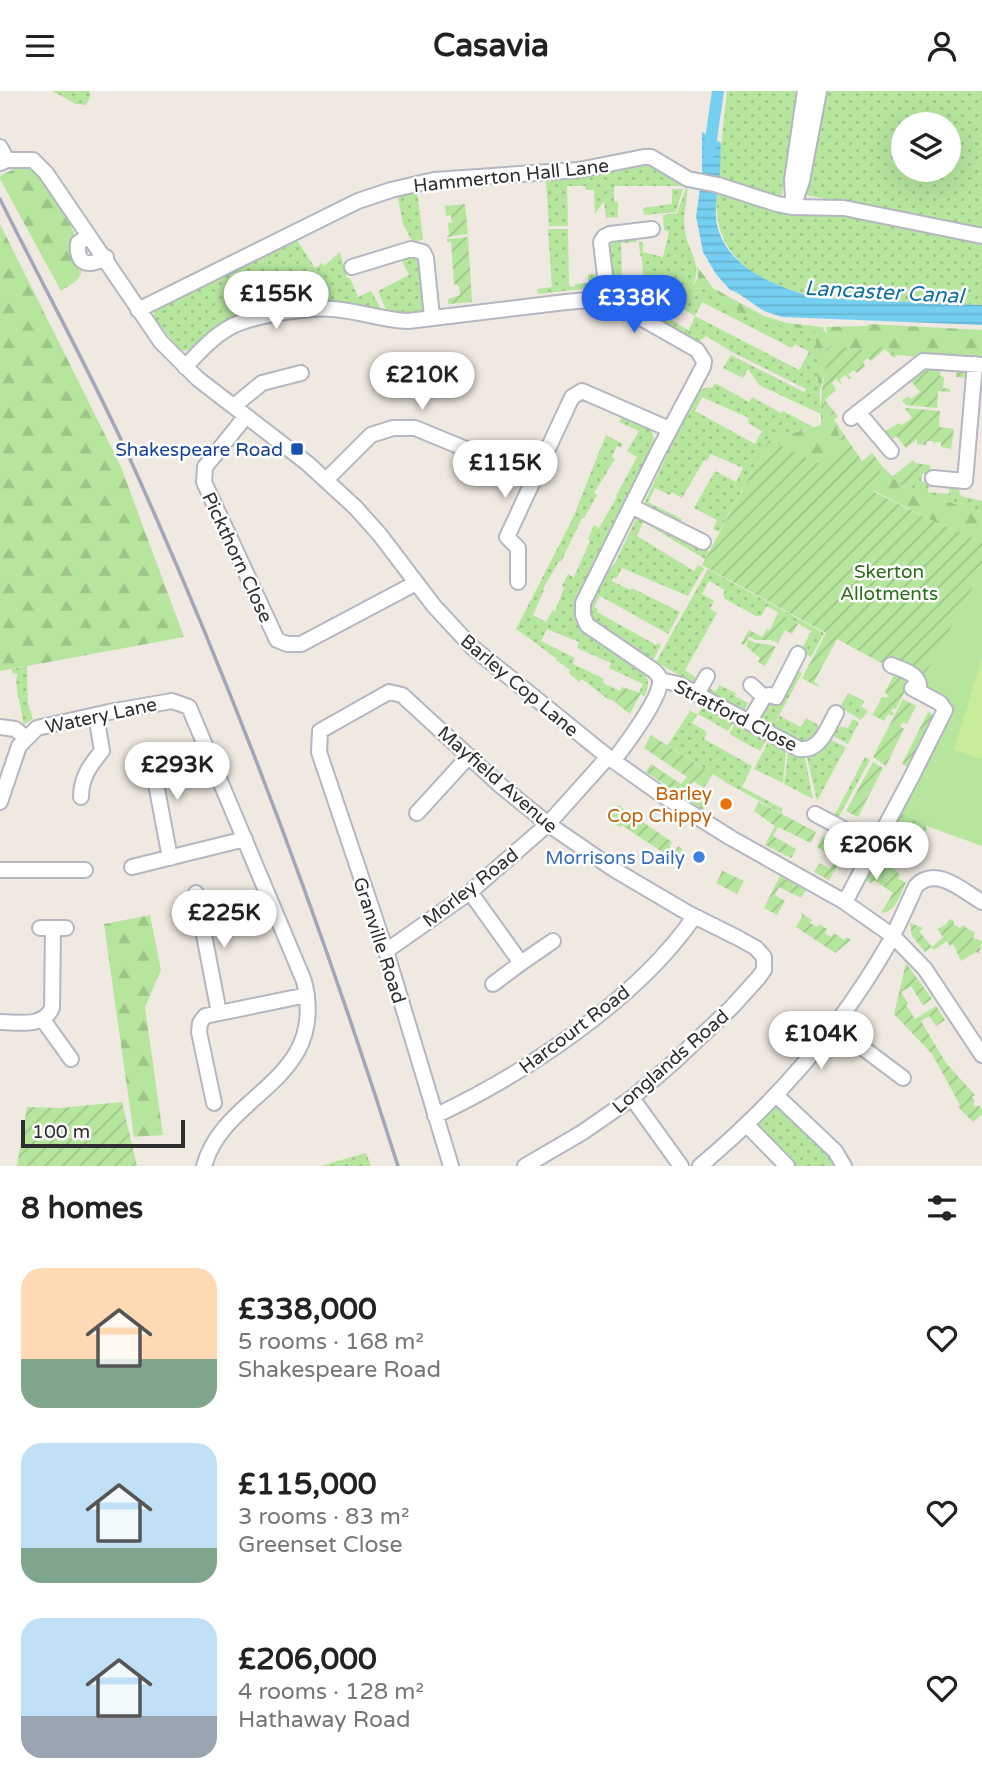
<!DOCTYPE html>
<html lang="en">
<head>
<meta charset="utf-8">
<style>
	body { margin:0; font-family:"Varela Round",sans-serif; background:#f6f6f6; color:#222; height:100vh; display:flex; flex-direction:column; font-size:26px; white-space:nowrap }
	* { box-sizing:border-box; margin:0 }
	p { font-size:23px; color:#767676 }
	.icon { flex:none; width:38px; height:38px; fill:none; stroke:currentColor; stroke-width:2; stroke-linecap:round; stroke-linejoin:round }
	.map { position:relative; height:1075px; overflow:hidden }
	.panel { display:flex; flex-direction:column; background:#fff; flex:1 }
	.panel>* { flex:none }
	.buttons { position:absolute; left:891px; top:21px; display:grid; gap:14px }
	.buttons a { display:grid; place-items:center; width:70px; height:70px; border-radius:50%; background:#fff; box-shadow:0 7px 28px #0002; font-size:35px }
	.scale { position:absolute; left:21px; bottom:18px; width:164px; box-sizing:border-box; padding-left:7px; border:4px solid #2e2e2e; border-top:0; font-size:19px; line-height:24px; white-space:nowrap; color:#2e2e2e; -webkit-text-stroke:5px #fff; paint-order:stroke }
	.price { position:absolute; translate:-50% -60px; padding:0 16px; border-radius:24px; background:#fff; color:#222; font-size:23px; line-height:46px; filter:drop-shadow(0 2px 4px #0008) }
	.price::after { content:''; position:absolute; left:50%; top:42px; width:21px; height:16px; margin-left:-10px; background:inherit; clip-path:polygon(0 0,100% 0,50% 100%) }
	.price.on { background:#2563eb; color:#fff }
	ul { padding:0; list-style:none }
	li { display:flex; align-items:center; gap:21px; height:175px; padding:0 21px }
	li span { display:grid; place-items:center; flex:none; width:196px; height:140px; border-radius:21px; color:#555 }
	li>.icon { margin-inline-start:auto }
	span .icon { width:84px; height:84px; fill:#fffc; stroke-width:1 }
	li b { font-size:30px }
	h2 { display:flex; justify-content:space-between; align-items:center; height:84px; padding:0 21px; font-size:30px }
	header { display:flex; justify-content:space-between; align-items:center; height:91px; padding:0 21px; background:#fff; font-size:32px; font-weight:800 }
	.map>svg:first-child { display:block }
</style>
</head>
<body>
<header><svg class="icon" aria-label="menu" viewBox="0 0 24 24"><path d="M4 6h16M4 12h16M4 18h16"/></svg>Casavia<svg class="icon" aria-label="person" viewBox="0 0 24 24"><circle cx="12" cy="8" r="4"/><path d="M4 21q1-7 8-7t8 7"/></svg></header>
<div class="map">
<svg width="982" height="1075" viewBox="0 0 982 1075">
	<defs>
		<pattern id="grass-dots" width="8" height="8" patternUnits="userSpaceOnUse" patternTransform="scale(1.75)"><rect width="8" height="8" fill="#b6e59e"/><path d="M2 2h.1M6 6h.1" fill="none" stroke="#9dc588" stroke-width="1.8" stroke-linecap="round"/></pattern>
		<pattern id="forest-firs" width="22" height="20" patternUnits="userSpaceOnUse" patternTransform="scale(1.75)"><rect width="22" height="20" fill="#b6e59e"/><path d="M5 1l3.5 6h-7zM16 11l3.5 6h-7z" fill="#9dc588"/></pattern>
		<pattern id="garden-furrows" width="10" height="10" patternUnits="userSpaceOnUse" patternTransform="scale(1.75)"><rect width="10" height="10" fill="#b6e59e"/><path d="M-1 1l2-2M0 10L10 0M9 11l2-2" fill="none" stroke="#9dc588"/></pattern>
		<pattern id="water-rules" width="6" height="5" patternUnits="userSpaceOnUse" patternTransform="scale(1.75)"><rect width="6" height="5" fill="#75cff0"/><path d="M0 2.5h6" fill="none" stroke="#66b2ce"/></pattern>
	</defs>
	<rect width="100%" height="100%" fill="#efe9e1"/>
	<path fill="url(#grass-dots)" fill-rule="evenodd" d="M 52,0 L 90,0 L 90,6 L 86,14 L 76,13 Z
		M 727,0 L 803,0 L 781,107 L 720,88 L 719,74 Z
		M 822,0 L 982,0 L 982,139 L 806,104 ZM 903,33 L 948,33 L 948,79 L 903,79 Z
		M 649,71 L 684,95 L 614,95 L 614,110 L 618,111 L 618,126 L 606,127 L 604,110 L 595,123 L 594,99 L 586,99 L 585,95 L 567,95 L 568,135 L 549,135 L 546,88 L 601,83 Z
		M 687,94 C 689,106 682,123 685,139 C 688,163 705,174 691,198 L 713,197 C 749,234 765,235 815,235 L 821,323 L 759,294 L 748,278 L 743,287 L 723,277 L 731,264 L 804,301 L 806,298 L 732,261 L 706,245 L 699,251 L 686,245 L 695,225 L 681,217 L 690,198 L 654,195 L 649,198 L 639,218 L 618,205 L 613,192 L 625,191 L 626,204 L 644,202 L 642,166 L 640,164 L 639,151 L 643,151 L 643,161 L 663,166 L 669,141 L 664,139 L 663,124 L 677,122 ZM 702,211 L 792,257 L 795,253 L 809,261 L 799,279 L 695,225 Z
		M 417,98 L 423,149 L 412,150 L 403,133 L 397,102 Z
		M 672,98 L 683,98 L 676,121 L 644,124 L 643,117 L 672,113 Z
		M 717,99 L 785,121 L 862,126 L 982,150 L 982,214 L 819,207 C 760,193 710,168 717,99 Z
		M 548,138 L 568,138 L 569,195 L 575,196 L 575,193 L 588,192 L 588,183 L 598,183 L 598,196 L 538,203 L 537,198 L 552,196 Z
		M 295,146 L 315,177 L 322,172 L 324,175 L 340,161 L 347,187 L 350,187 L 358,206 L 371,200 L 382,220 L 323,209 L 294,212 L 286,209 L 255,214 L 250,219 L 236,223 L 219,233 L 192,257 L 185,260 L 179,258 L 155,228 L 153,217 Z
		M 636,146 L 637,151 L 621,152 L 622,186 L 612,186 L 608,156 L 614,151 L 613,147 Z
		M 413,164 L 421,166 L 427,217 L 424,221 L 400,223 L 387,221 L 378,200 L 409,184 L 401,168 Z
		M 715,292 L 749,311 L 752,306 L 781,322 L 783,320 L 813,336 L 769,349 L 719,441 L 713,438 L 717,429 L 694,417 L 715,380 L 736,391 L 743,377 L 711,363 L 707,370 L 704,369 L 682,407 L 672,401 L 670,404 L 655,397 L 648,411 L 682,428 L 679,433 L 642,417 L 668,362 L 667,358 L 700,299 L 708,296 L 712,297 ZM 702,306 L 749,327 L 748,332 L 762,340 L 755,353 L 695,320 Z
		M 622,326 L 652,340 L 654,351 L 575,511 L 575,529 L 581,540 L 646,585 C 650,593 647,600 644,606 L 639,601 L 643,593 L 609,577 L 611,572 L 577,557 L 579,551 L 547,538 L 541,550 L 575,567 L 573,573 L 604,588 L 603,592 L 620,600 L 615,611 L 610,608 L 609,609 L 582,588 L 579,591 L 569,582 L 570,579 L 556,569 L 557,568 L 516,538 L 572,429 L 606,344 L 623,353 L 621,357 L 617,355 L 612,365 L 615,368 L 594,402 L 597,404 L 584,427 L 582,427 L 561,471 L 559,470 L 543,498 L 544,499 L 533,524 L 546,531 L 553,519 L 555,520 L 564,497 L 562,495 L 568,483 L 574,486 L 590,450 L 588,448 L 594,434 L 599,437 L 617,406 L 616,405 L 637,366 L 627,360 L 639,340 L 619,331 Z
		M 915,372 L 930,374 L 930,383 L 922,383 L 921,390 L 929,392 L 928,401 L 949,403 L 950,392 L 957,394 L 961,405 L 982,410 L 982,422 L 903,396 L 922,380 Z
		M 638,424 L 709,460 L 705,468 L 643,431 L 637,445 L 694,480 L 698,474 L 704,477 L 688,505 L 622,477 L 616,488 L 613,486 L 612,490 L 630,499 L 632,497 L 680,521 L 668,543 L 600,505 L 594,516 L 598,518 L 597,521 L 656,554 L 658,552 L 661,554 L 653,569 L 596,532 C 581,517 601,492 608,476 L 614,474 Z
		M 708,478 L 824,542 L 811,566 L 801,560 L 782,581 L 797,553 L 803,556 L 811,540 L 767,515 L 761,525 L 756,525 L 725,508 L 723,503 L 725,499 L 709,490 L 702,503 L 714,510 L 710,518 L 717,522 L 685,579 L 698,588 L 696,592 L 694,592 L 656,571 Z
		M 27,575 L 28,613 L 33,628 L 23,634 C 23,616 14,602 17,583 L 12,582 L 12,578 Z
		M 796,579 L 802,582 L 774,634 L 780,625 L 801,636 L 806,627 L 820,635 C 815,646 812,651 799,651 L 759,628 L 765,610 Z
		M 719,594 L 736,602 L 735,605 L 748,612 L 744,620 L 707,600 L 709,597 L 716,601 Z
		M 848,602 L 865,610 L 861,616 L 868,620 L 861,629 L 840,616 Z
		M 703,615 L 733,632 L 728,640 L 698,623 L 692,632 L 707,641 L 704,648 L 752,675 L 742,696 L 783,718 L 781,722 L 727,692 L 668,654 L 690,620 L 698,623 Z
		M 853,628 L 859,631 L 848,653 L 833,645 L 837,635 L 848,637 Z
		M 735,633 L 766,650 L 760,660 L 729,643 Z
		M 831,649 L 846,656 L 817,710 L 807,666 L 820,662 Z
		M 768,651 L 786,661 L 783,692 L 754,678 Z
		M 788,662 L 797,666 L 805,667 L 813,708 L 784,693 Z
		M 865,666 L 870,669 L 837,729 L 833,727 Z
		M 778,1015 L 833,1063 L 839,1075 L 793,1075 L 757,1036 L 757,1032 Z
		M 366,1062 L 371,1075 L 320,1075 Z"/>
	<path fill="url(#forest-firs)" d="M 20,75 L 35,78 L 42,85 C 54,106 94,163 79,187 C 75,192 66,196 61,200 L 0,88 L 0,85 Z
		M 0,133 L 121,376 L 184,546 L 0,580 Z
		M 697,175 L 713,197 L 764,225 L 787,232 L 822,236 L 827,243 L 826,236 L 867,235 L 869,233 L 982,239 L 982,266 L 926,263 L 922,266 L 897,264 L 887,255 L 863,260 L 860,257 L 850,258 L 834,253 L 826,258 L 827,273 L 819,304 L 815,236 L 812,238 C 764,234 747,233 713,197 L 691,198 L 698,187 Z
		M 821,323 L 837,324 L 838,326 L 834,329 L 842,352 L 824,367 L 824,376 L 769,349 L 821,334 Z
		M 882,375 L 903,396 L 982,422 L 982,450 L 937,432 L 874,400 Z
		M 150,824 L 161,879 L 145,916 L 163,1044 L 134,1046 L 104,833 Z"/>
	<path fill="#b6e59e" d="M 982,479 L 982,755 L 913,730 L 898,721 L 952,612 L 925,597 L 923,588 Z"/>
	<path fill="url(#garden-furrows)" d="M 465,113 L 468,143 L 447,146 L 449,143 L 448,132 L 452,131 L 451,124 L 446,125 L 445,115 Z
		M 468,146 L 472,211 L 448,213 L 448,208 L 460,204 L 459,195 L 454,193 L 451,151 L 447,151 L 447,148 Z
		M 654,195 L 691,198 L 679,220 L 664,213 L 667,208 L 651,201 L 644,213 L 688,239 L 686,245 L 639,218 L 649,198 Z
		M 834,253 L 850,258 L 860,257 L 863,260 L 887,255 L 897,264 L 894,267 L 885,258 L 871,270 L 868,267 L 863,271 L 865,275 L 857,282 L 854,279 L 848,283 L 851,287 L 849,288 L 845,284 L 840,288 L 842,294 L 836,288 L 832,292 L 836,299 L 825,309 L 837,324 L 821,323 C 819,299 828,280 826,258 Z
		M 933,273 L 954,275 L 954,278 L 966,282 L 967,287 L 956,286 L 956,281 L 951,281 L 951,276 L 941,275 L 940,285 L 944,286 L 943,297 L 950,298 L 950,301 L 938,300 L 937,317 L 906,314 L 902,310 L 908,305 L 911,308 L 920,301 L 909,287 L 927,274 Z
		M 907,317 L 940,320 L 939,336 L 954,338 L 951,358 L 941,356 L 941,351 L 935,351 L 935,355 L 933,350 L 927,350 L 926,354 L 917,353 L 917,348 L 906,357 L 896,345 L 889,351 L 882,342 L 899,332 L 902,334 L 912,327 L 905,318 Z
		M 834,329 L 862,370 L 872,362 L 882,375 L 874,401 L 937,432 L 982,450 L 982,479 L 923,588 L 908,594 L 905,593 L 903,596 L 906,598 L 896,618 L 893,617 L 891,620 L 894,622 L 892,625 L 888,623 L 884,630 L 867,621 L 873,623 L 882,606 L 887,607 L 888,604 L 885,601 L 896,580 L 837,548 L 814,591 L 819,594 L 818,596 L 802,587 L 826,542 L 702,474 L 769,349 L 824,375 L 824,367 L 842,352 Z
		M 913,369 L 922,380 L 903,396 L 892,386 Z
		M 778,521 L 798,533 L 792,543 L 785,539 L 778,552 L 770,549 L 755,549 L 749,545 L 744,554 L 741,553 L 749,539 L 762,546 L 767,538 L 770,539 Z
		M 748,548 C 757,555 767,551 776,556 L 765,575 L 758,571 L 760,567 L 746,555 Z
		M 622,596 L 641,602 L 630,623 L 615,611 Z
		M 903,608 L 916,615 L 907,633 L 903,631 L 900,635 L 904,638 L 902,642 L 886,675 L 873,666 Z
		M 928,621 L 935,625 L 909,676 L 902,673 Z
		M 651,644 L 713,683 L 704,697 L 693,690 L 688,698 L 709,711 L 703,719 L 646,681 L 651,673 L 681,693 L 687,686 L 644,657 Z
		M 873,671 L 883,677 L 858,726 L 846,720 Z
		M 759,711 L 816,741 L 811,752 L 778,736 L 773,745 L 796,758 L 791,767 L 765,754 L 775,735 L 754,720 Z
		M 618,714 L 672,751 L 670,756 L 675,760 L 678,755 L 682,758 L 676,770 L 623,735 L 620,736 L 608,728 Z
		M 898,721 L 926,735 L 927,740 L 923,741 L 924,752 L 914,752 L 910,743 L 906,745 L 908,749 L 901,752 L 905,761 L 892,767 L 895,771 L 892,775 L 900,784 L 898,787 L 906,792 C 899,804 898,820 881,822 L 893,802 L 874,789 L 871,792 L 863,788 L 873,770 L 885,778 L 888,773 L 876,765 Z
		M 823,745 L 847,759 L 829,789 L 814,781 L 820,772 L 830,778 L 836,768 L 817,756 Z
		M 721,779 L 744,790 L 737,803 L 716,792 L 721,783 Z
		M 780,785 L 806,799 L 801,807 L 779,796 L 775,804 L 785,810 L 777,824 L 764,817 Z
		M 801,822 L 812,829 L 810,832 L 817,836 L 819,833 L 827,838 L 825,843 L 831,846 L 834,842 L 844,849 L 846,846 L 851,849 L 835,862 L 796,836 L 802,826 Z
		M 950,828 L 954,830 L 953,833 L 960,837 L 962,834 L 975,842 L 973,847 L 982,850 L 979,863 L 976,861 L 961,870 L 953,853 L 950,855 L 947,850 L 934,859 L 931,856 L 925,861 L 912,845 L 910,832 L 923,837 L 919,840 L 932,856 L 943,846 L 937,838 L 945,834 Z
		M 906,872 L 932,908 L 923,914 L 911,895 L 901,901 L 908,912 L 906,914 L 915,928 L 936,915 L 945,929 L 936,935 L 929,925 L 921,930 L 946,972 L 975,1004 L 972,1006 L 975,1010 L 973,1013 L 975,1016 L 978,1014 L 982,1018 L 982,1023 L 973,1031 L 958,1016 L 960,1014 L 932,963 L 894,923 Z
		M 122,1011 L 137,1075 L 17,1075 L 27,1016 L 59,1017 Z"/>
	<path fill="#c9ec9a" d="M 982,566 L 982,668 L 954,659 Z"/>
	<path fill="url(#water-rules)" d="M 702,41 L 721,52 C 720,65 721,78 719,90 C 717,105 714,119 717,134 C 727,178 780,198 819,207 L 982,214 L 982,234 L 782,226 L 764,220 L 736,201 L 730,199 L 716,183 L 703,161 L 696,125 L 702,85 Z"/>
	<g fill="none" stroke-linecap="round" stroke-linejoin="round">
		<path stroke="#75cff0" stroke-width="12" d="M 709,62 L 718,0"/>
		<defs>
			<path id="minor" d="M 0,56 L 7,69
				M 0,72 L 7,69 L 33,69 L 46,82 L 161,251 L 198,288 L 307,372 L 356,417 L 380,444 L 434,515 L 472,556 L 608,666 L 659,702 L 731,747 L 843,810 L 893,845 L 925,878 L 982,964
				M 793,108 L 792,89 L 805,0
				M 793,116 L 802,90 L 819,0
				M 89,145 L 78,152 C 76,175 90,176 106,166
				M 352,176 L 411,158 L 423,161 L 426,167 L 432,226
				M 605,210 L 606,193 L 601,151 L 604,146 L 610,143 L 652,138
				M 138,219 L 358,110 L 391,99 L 434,89 L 578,79 L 644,66 L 651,66 L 688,88 L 718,94 L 777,113 L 793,116 L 844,117 L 982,145
				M 185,276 C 221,237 233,229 285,221 C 301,219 318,216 333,218 C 359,220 382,229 408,230 L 566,211 L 589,209 L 618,214 L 697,259 L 704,270 L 703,276 L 659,359 L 583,512 L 583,524 L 587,534 L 650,577 C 655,580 659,583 660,589 C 662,606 624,656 613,670
				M 234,315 L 262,292 L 301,282
				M 858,321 L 891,360
				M 246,325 L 205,376 L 204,391 L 277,549 L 287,553 L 301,553 L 416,492
				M 851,327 L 923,270 L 982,274
				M 933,387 L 965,390 L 975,273
				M 326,389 L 371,344 L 393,337 L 415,337 L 534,386
				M 631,415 L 703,451
				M 518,491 L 518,457 L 507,446 L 572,306 L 582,300 L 669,338
				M 891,574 C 905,580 922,583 919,601
				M 660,589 L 678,593 L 799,658 C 820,661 827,638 836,622
				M 751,594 L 764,606
				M 697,603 L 707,585
				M 749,631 L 764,606 L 769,604 L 776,606 L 798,563
				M 0,636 L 15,638 L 25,646
				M 150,661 L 170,767
				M 81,706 C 81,687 90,674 102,660 L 96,624
				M 0,711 L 19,655 L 37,637 L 109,621 L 172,610 L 189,616 L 304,890 C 329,991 224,1001 204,1075
				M 417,722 L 469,665
				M 815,723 L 876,755
				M 132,776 L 245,748
				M 0,779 L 85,779
				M 470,801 L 521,872 L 553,850
				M 196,802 L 219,922
				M 845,811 L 910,689 L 945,619 L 940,612 L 912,597
				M 40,837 L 66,837
				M 386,860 L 470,801 L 548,733 L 608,666
				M 493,893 L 521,872
				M 43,929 L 71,968
				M 0,931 C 18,931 43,937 52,917 L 53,837
				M 835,936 L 903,987
				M 776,1004 L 835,1060 L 844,1075
				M 632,1007 L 681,1075
				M 214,1012 L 199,941 L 200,932 L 205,925 L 307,904
				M 435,1025 C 524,983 638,908 694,826
				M 747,1034 L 787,1075
				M 451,1075 L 386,860 L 319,661 L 320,640 L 389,601 L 402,604 L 501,695 L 548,733 L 615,779 L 688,822 L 738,847 L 756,857 L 764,866 L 764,879 L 759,886 L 732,916 L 675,970 L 632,1007 L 583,1041 L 525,1075
				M 700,1075 C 775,1012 840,938 889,852 C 899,834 907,814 916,795 C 936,774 963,800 982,811"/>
		</defs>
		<use href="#minor" stroke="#b4b7c1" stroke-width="18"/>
		<use href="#minor" stroke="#fff" stroke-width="14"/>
		<path stroke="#a3a6b8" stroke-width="3.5" d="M 0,108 C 43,195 90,280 130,368 C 234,598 322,835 398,1075"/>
	</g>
	<rect fill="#1a4fb4" stroke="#fff" stroke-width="2.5" x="290" y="351" width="14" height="14" rx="3.5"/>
	<circle fill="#e8710a" stroke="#fff" stroke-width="2.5" cx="726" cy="713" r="7"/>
	<circle fill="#3f7fe0" stroke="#fff" stroke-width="2.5" cx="699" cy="766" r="7"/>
	<g text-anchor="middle" stroke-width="5" stroke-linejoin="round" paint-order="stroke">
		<g font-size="19" fill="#2e2e2e" stroke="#fff">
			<text transform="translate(511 84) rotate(-6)" y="7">Hammerton Hall Lane</text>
			<text transform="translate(238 466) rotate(65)" y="7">Pickthorn Close</text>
			<text transform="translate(520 594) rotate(40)" y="7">Barley Cop Lane</text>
			<text transform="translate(101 624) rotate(-12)" y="7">Watery Lane</text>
			<text transform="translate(736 624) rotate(27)" y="7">Stratford Close</text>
			<text transform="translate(498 688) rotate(41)" y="7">Mayfield Avenue</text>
			<text transform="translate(470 796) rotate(-38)" y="7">Morley Road</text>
			<text transform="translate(380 849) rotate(72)" y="7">Granville Road</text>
			<text transform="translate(574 938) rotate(-37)" y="7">Harcourt Road</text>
			<text transform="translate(670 970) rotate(-41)" y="7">Longlands Road</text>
		</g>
		<g font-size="19" fill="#164399" stroke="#fff" text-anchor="end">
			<text x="283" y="365">Shakespeare Road</text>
		</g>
		<g font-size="19" fill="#2c6e1b" stroke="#fff">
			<text x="889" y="487">Skerton<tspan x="889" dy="22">Allotments</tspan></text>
		</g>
		<g font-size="19" fill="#c56008" stroke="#fff" text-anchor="end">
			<text x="712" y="709">Barley<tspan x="712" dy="22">Cop Chippy</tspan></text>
		</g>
		<g font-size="19" fill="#366cbe" stroke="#fff" text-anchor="end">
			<text x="685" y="773">Morrisons Daily</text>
		</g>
		<g font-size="21" font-style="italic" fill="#0d6fa3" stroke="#fff">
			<text transform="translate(884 201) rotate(3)" y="7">Lancaster Canal</text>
		</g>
	</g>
</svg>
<div class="buttons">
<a><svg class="icon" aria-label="layers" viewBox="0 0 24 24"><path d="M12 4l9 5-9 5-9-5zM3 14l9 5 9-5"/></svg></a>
</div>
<div class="scale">100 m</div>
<b class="price" style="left:276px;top:240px">£155K</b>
<b class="price on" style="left:634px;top:244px">£338K</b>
<b class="price" style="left:422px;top:321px">£210K</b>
<b class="price" style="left:505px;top:409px">£115K</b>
<b class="price" style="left:177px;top:711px">£293K</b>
<b class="price" style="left:876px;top:791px">£206K</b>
<b class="price" style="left:224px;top:859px">£225K</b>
<b class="price" style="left:821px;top:980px">£104K</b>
</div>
<section class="panel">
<h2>8 homes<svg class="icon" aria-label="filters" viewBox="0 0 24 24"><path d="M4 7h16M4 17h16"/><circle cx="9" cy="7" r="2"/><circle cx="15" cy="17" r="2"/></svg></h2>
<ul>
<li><span style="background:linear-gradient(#ffd9b3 65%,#7fa58c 0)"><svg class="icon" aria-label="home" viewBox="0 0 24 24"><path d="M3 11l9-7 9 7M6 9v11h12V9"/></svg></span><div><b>£338,000</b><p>5 rooms · 168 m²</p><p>Shakespeare Road</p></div><svg class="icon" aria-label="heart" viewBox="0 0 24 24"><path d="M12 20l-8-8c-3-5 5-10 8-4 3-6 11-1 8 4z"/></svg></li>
<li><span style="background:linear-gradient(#bfe0f5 75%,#7fa58c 0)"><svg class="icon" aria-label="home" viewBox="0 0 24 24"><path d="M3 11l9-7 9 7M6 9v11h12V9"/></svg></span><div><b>£115,000</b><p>3 rooms · 83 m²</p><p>Greenset Close</p></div><svg class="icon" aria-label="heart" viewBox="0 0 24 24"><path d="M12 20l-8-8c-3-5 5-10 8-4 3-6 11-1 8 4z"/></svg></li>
<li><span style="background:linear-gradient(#bfe0f5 70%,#9aa5b1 0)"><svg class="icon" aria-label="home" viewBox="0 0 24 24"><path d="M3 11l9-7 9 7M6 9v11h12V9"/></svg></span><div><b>£206,000</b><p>4 rooms · 128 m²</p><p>Hathaway Road</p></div><svg class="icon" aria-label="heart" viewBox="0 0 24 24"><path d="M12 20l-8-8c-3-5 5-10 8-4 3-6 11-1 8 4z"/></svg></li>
</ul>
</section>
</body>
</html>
